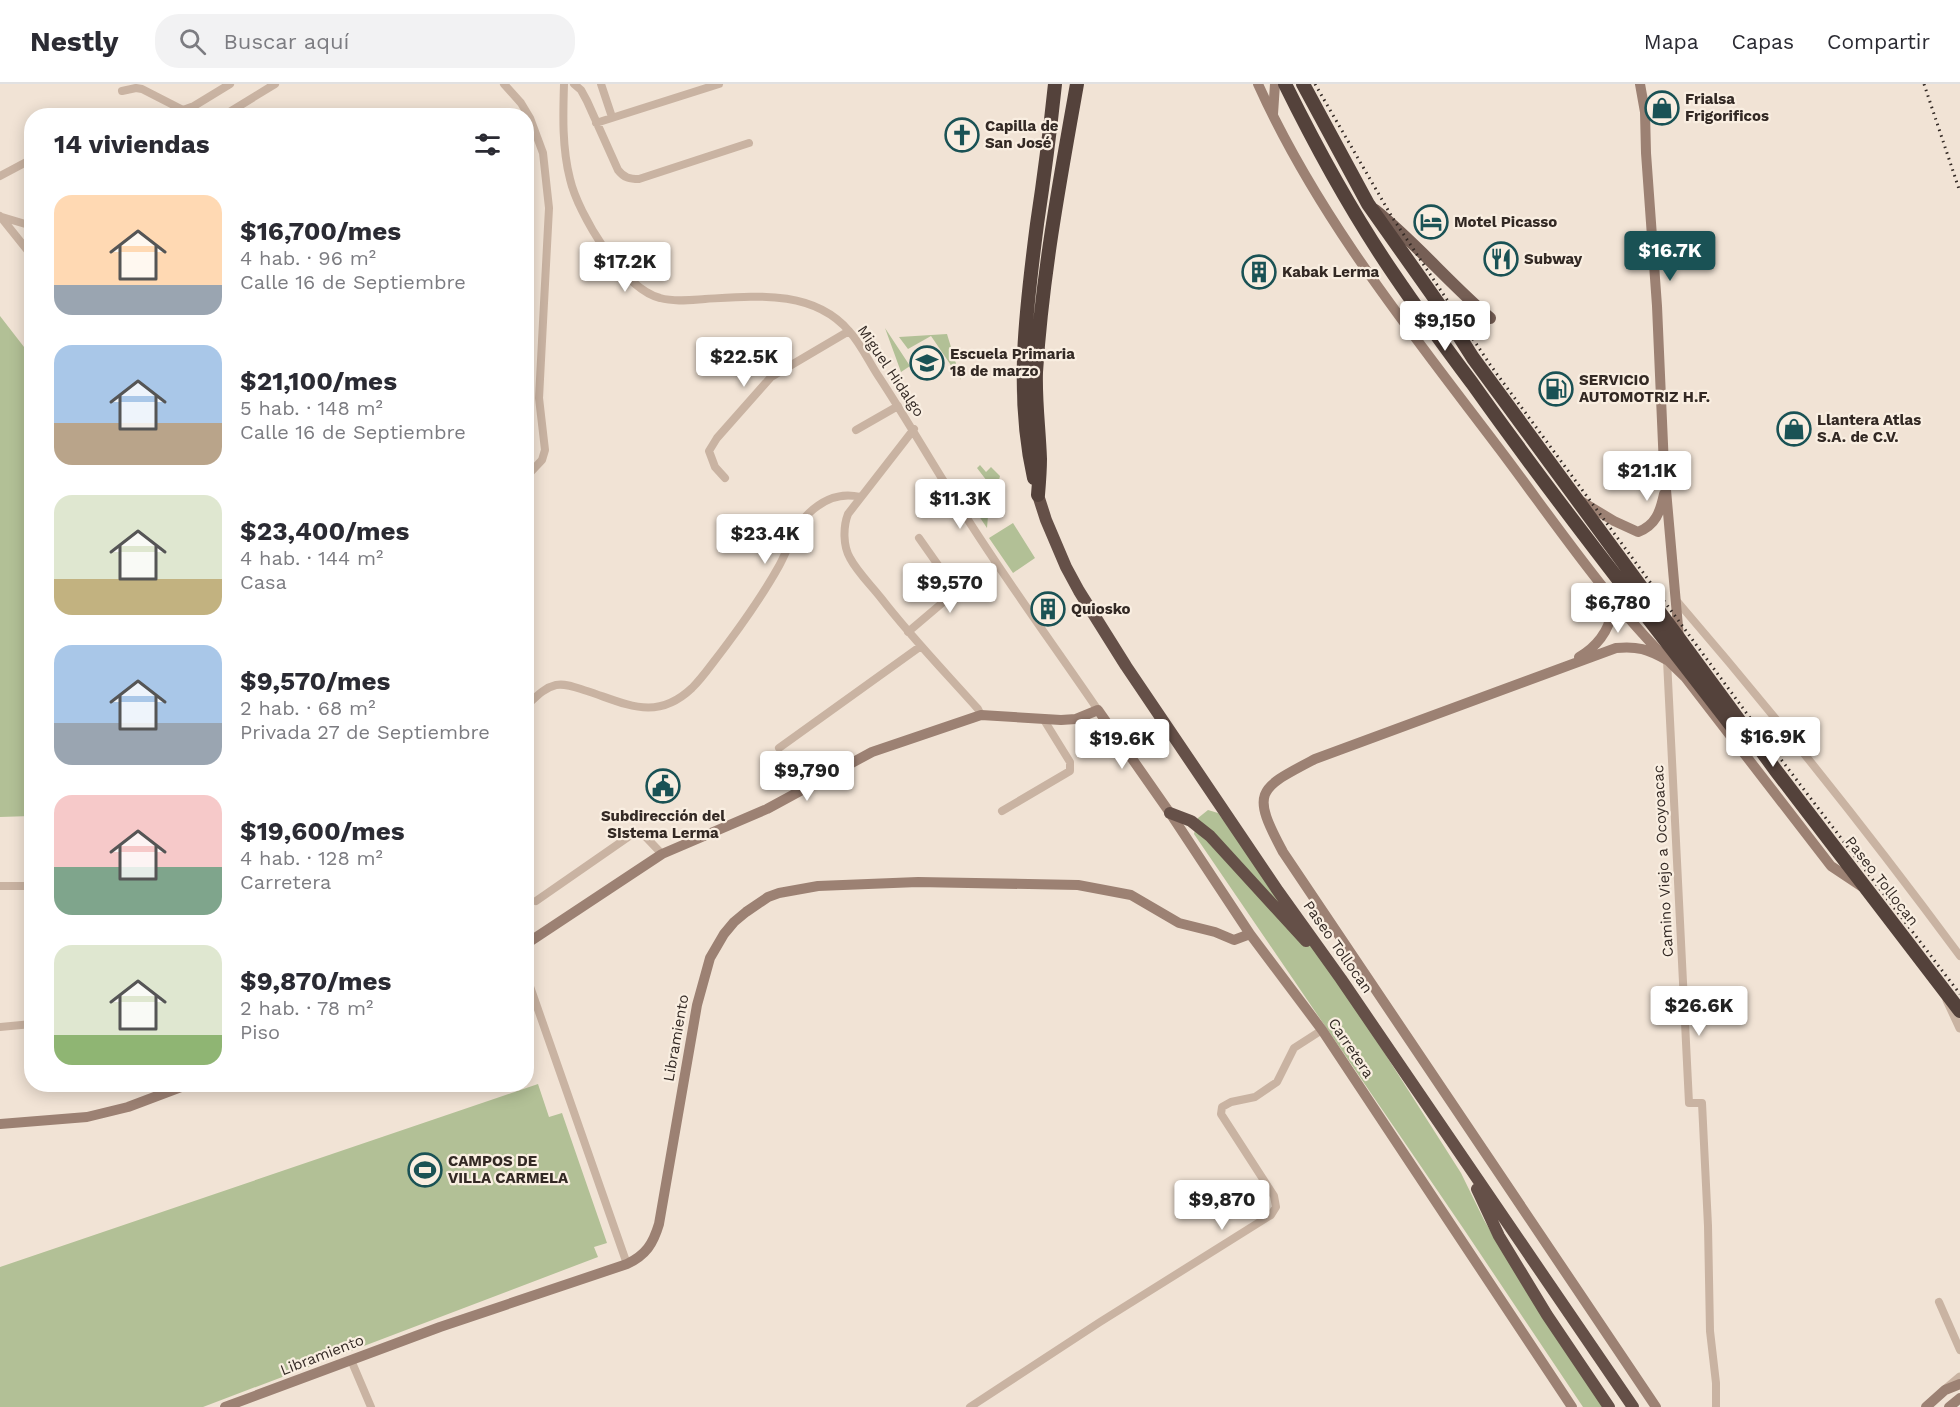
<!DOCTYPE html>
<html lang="es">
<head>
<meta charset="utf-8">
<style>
	body { margin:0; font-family:"Work Sans",sans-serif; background:#f2f2f3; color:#2b2b33; height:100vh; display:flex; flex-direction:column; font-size:22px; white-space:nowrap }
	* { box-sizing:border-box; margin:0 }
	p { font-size:20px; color:#7c7c81 }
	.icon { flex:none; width:33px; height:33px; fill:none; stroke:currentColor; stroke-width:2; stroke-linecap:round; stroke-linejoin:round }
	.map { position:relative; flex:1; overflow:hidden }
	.drawer { position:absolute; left:24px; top:24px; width:510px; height:984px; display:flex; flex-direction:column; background:#fff; border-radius:24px; box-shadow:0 3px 15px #0003 }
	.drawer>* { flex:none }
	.price { position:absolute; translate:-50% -51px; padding:0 14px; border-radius:6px; background:#fff; color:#222; font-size:20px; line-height:39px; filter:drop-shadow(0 2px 3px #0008) }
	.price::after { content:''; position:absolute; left:50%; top:36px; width:18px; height:14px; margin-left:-9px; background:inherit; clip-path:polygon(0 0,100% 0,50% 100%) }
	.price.selected { background:#1a5255; color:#fff }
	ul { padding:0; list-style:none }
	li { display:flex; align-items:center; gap:18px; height:150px; padding:0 30px }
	li span { display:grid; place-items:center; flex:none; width:168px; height:120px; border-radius:18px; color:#555 }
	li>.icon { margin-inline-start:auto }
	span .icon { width:72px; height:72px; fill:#fffc; stroke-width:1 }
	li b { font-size:26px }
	h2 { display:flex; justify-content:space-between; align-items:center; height:72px; padding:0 30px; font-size:26px }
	header { display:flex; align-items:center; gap:36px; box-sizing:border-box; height:84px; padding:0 30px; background:#fff; border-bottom:2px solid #e1e1e2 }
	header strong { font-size:28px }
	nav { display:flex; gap:33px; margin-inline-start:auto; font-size:21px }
	.search { width:420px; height:54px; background:#f2f2f3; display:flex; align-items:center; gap:15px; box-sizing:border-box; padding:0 21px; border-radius:24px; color:#7c7c81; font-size:22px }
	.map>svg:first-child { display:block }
</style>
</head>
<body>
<header>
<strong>Nestly</strong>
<div class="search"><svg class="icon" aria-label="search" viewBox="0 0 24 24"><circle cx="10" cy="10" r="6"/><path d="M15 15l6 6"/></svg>Buscar aquí</div>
<nav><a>Mapa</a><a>Capas</a><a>Compartir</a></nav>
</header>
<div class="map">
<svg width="1960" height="1323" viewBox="0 0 1960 1323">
	<rect width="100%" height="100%" fill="#f1e3d5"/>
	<path fill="#b2c096" d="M 0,232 L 31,272 L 31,732 L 0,733 Z
		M 885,244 L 910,282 L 901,288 Z
		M 947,250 L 961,296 L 931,252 L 908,265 L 899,253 Z
		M 980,381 L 986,388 L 991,383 L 1000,392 L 993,421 L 982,418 L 979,429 L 988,432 L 987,444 L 958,401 L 960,400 L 967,410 L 972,407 L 977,412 L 990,401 L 977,384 Z
		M 1013,439 L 1035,474 L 1013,489 L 989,454 Z
		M 1208,726 L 1218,729 L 1324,874 L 1461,1089 L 1484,1136 L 1523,1202 L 1604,1323 L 1583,1323 L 1463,1144 L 1194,750 L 1198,734 Z
		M 538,1000 L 549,1033 L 562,1029 L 607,1159 L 594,1163 L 598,1173 L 203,1323 L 0,1323 L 0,1183 Z"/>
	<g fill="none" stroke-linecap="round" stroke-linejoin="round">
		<path stroke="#c9b3a2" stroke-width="8" d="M 504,0 L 521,19 L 530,34 L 543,69 L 549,124 L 539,314 L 545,366 L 542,376 L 526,393
			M 564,0 C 563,31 562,64 570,95 C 578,130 623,205 660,214 C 674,218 690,216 705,215 C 754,212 813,205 849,247 C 861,260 869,278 879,293 C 908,337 934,383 963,428 C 1005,495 1053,560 1098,626
			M 574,0 L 581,6 L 587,17 L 618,86 C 624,94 630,95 639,95 L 749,59
			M 601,0 L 612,33
			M 122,7 L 136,4 L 142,5 L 183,26 L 194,22 L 230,0
			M 223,32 L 275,0
			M 596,39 L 719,0
			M 0,92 L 32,75
			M 0,132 L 32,172
			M 2,133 L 32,142
			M 914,345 L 848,430 C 843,443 843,462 850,474 C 858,489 871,501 881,514 C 911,553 945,588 978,625 L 981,631
			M 856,346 L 898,322
			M 725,394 L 715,383 L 709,367 L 717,354 L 771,293 L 849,247
			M 919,454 L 957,508
			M 1676,516 C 1775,631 1870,750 1960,872
			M 908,548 L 974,492
			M 1667,576 L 1689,1019 L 1702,1019 L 1708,1142 L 1710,1247 L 1716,1299 L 1716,1323
			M 526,622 C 535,614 543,604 556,601 C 566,599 577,604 587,607 C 627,620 656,638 692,604 C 699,597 706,588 712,580 C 736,549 760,516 779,482 C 788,466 794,444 807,431 C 822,416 839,408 860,413
			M 779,664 L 921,562
			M 1002,727 L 1070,687 L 1070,678 L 1044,636
			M 0,802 L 32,802
			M 536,817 L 634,749 L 641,748 L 662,770
			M 526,891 L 627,1180
			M 0,943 L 32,940
			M 1939,1218 L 1960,1266
			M 351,1276 L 371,1323
			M 970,1323 L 1100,1238 L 1271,1131 L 1276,1123 L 1274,1112 L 1221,1030 L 1222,1023 L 1231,1018 L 1255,1013 L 1277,998 L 1294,964 L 1322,946"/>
		<path stroke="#c9b3a2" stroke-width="9" d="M 1947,916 L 1960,944
			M 1947,1304 L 1960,1293"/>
		<path stroke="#9c8173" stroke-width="10" d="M 1258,0 C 1319,136 1415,253 1504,371 C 1561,447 1615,528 1685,593 L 1831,782 L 1861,802
			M 1640,0 L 1645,28 L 1646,69 L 1657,222 L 1664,383 L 1679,554
			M 1273,30 L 1275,0
			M 1579,416 L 1614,437 L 1638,448 C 1656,441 1660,428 1664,410
			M 1579,573 C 1595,564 1610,547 1611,528 C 1611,522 1609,515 1608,509
			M 526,860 L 662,770 L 767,725 L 872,668 L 981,631 L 1061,636 L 1076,635 L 1098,626 L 1170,729 L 1250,850 L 1322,946 L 1572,1323
			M 0,1040 L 87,1033 L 128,1023 L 189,1000
			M 225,1323 L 440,1243 L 627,1180 C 646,1171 653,1160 659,1140 L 697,921 L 710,874 L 724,850 L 734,838 L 746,828 L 768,813 L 779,809 L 818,802 L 918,798 L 1078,801 L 1131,811 L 1179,839 L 1215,848 L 1234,856 L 1250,850
			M 1656,1323 L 1283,768 C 1250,707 1258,705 1315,675 L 1616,564 C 1638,562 1647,565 1667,576
			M 1926,1323 L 1945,1306 L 1960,1300
			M 1949,1323 L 1960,1314"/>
		<path stroke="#765f55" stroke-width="12" d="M 1375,126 C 1416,159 1450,200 1490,234"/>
		<path stroke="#655048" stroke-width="12" d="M 1038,411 L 1046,436 L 1066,483 L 1079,507 L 1126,582 L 1278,807 L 1341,895 L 1633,1323
			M 1170,729 L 1191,737 L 1210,752 L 1306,857
			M 1477,1105 L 1499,1152 L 1547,1231 L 1609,1323"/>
		<path stroke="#54423b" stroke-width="14" d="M 1285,0 C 1317,65 1352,129 1393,189 C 1418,226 1445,263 1472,299 C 1558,420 1650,536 1740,653 L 1752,664
			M 1303,0 L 1368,120 L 1438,219 L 1473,274 L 1777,688 L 1960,927
			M 1034,394 C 1015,310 1026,225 1037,140 C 1044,94 1050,47 1055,0
			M 1038,411 C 1039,399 1040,387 1040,375 C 1039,346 1035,317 1036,288 C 1042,192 1060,95 1077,0"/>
		<path stroke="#332924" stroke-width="3" stroke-dasharray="1.5 4.5" stroke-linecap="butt" d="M 1315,0 L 1392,133 L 1491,282 L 1770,661 L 1960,910
			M 1924,0 L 1960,108"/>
	</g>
	<defs>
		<symbol id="shop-ring" viewBox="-11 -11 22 22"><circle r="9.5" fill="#f9eee1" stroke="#1a5255" stroke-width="1.5"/><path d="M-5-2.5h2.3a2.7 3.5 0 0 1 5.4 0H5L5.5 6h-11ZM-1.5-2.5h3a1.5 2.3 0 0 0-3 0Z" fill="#1a5255"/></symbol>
		<symbol id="church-ring" viewBox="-11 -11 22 22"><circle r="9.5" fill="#f9eee1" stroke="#1a5255" stroke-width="1.5"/><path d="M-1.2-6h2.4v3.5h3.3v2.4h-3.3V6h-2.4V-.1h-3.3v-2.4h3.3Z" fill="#1a5255"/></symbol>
		<symbol id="hotel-ring" viewBox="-11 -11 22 22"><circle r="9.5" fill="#f9eee1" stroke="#1a5255" stroke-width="1.5"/><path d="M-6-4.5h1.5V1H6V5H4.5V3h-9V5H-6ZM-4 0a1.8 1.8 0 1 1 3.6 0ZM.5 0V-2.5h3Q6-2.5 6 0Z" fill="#1a5255"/></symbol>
		<symbol id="restaurant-ring" viewBox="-11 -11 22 22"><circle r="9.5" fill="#f9eee1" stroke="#1a5255" stroke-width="1.5"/><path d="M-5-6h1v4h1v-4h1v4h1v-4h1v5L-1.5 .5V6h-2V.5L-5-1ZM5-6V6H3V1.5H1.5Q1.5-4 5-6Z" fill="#1a5255"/></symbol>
		<symbol id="building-ring" viewBox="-11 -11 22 22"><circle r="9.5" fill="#f9eee1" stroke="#1a5255" stroke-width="1.5"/><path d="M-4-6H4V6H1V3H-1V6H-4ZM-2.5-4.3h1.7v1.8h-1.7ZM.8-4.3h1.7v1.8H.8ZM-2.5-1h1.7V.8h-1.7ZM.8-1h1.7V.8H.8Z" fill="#1a5255"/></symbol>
		<symbol id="school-ring" viewBox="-11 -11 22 22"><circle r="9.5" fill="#f9eee1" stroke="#1a5255" stroke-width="1.5"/><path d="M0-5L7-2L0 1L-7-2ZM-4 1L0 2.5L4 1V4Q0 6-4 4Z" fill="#1a5255"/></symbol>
		<symbol id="fuel-ring" viewBox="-11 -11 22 22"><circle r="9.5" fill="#f9eee1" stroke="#1a5255" stroke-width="1.5"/><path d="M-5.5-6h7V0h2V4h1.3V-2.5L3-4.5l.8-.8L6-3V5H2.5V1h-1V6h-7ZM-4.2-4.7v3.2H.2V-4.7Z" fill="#1a5255"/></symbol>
		<symbol id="civic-ring" viewBox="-11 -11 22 22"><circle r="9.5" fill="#f9eee1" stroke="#1a5255" stroke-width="1.5"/><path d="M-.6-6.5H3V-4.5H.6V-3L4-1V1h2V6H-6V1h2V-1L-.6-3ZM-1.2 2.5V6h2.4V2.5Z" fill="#1a5255"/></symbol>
		<symbol id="stadium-ring" viewBox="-11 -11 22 22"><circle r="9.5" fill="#f9eee1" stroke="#1a5255" stroke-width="1.5"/><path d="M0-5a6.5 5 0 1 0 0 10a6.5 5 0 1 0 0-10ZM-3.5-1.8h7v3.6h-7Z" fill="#1a5255"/></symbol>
	</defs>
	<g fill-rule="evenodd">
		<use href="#shop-ring" x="1643" y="5" width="38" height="38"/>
		<use href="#church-ring" x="943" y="32" width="38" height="38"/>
		<use href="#hotel-ring" x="1412" y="119" width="38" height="38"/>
		<use href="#restaurant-ring" x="1482" y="156" width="38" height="38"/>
		<use href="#building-ring" x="1240" y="169" width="38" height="38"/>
		<use href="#school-ring" x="908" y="260" width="38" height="38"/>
		<use href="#fuel-ring" x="1537" y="286" width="38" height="38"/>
		<use href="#shop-ring" x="1775" y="326" width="38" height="38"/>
		<use href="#building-ring" x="1029" y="506" width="38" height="38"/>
		<use href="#civic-ring" x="644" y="683" width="38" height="38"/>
		<use href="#stadium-ring" x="406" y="1067" width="38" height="38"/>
	</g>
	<g text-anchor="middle" stroke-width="4.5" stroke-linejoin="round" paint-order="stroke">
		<g font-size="15" font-weight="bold" fill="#332924" stroke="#f9eee1" text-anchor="start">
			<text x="1685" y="20">Frialsa<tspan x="1685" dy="17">Frigorificos</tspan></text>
			<text x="985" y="47">Capilla de<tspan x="985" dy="17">San José</tspan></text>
			<text x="1454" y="143">Motel Picasso</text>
			<text x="1524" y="180">Subway</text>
			<text x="1282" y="193">Kabak Lerma</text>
			<text x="950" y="275">Escuela Primaria<tspan x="950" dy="17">18 de marzo</tspan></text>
			<text x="1579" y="301">SERVICIO<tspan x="1579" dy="17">AUTOMOTRIZ H.F.</tspan></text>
			<text x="1817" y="341">Llantera Atlas<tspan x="1817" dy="17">S.A. de C.V.</tspan></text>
			<text x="1071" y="530">Quiosko</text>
			<text x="663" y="737" text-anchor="middle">Subdirección del<tspan x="663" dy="17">SIstema Lerma</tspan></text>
			<text x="448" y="1082">CAMPOS DE<tspan x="448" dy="17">VILLA CARMELA</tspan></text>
		</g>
		<g font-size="15" fill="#332924" stroke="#f9eee1">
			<text transform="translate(891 287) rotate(56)" y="5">Miguel Hidalgo</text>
			<text transform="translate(1663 777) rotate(-93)" y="5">Camino Viejo a Ocoyoacac</text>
			<text transform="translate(1882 797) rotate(52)" y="5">Paseo Tollocan</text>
			<text transform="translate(1338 863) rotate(55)" y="5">Paseo Tollocan</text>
			<text transform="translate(676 954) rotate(-80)" y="5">Libramiento</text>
			<text transform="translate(1351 964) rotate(56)" y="5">Carretera</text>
			<text transform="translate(322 1271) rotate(-21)" y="5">Libramiento</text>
		</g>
	</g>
</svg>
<b class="price selected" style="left:1670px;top:198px">$16.7K</b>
<b class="price" style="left:625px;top:209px">$17.2K</b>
<b class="price" style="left:1445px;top:268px">$9,150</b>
<b class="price" style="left:744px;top:304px">$22.5K</b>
<b class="price" style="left:1647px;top:418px">$21.1K</b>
<b class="price" style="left:960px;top:446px">$11.3K</b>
<b class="price" style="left:765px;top:481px">$23.4K</b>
<b class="price" style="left:950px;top:530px">$9,570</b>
<b class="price" style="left:1618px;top:550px">$6,780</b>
<b class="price" style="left:1773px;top:684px">$16.9K</b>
<b class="price" style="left:1122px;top:686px">$19.6K</b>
<b class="price" style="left:807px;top:718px">$9,790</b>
<b class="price" style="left:1699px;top:953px">$26.6K</b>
<b class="price" style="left:1222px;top:1147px">$9,870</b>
<section class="drawer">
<h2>14 viviendas<svg class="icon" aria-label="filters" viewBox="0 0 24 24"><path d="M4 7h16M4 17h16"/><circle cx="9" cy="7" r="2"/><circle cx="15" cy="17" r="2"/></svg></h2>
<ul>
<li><span style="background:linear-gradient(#ffd9b3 75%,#9aa5b1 0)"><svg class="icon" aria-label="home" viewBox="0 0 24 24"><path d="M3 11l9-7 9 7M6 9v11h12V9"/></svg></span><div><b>$16,700/mes</b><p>4 hab. · 96 m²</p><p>Calle 16 de Septiembre</p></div></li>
<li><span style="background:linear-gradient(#a9c7e8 65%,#b9a48a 0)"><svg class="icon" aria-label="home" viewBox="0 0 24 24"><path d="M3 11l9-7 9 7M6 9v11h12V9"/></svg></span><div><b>$21,100/mes</b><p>5 hab. · 148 m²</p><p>Calle 16 de Septiembre</p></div></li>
<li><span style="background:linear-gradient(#dfe7d0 70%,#c2b280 0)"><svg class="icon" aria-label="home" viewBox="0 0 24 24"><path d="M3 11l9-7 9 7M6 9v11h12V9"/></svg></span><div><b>$23,400/mes</b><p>4 hab. · 144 m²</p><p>Casa</p></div></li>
<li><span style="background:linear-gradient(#a9c7e8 65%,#9aa5b1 0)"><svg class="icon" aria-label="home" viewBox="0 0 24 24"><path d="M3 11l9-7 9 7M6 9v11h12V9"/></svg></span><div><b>$9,570/mes</b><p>2 hab. · 68 m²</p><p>Privada 27 de Septiembre</p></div></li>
<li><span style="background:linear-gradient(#f6c9c9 60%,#7fa58c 0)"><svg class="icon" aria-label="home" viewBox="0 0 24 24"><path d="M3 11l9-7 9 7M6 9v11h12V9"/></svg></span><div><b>$19,600/mes</b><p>4 hab. · 128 m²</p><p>Carretera</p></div></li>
<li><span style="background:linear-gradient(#dfe7d0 75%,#8fb573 0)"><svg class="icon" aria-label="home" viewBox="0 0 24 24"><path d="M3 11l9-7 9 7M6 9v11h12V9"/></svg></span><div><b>$9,870/mes</b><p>2 hab. · 78 m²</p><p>Piso</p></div></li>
</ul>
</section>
</div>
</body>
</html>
